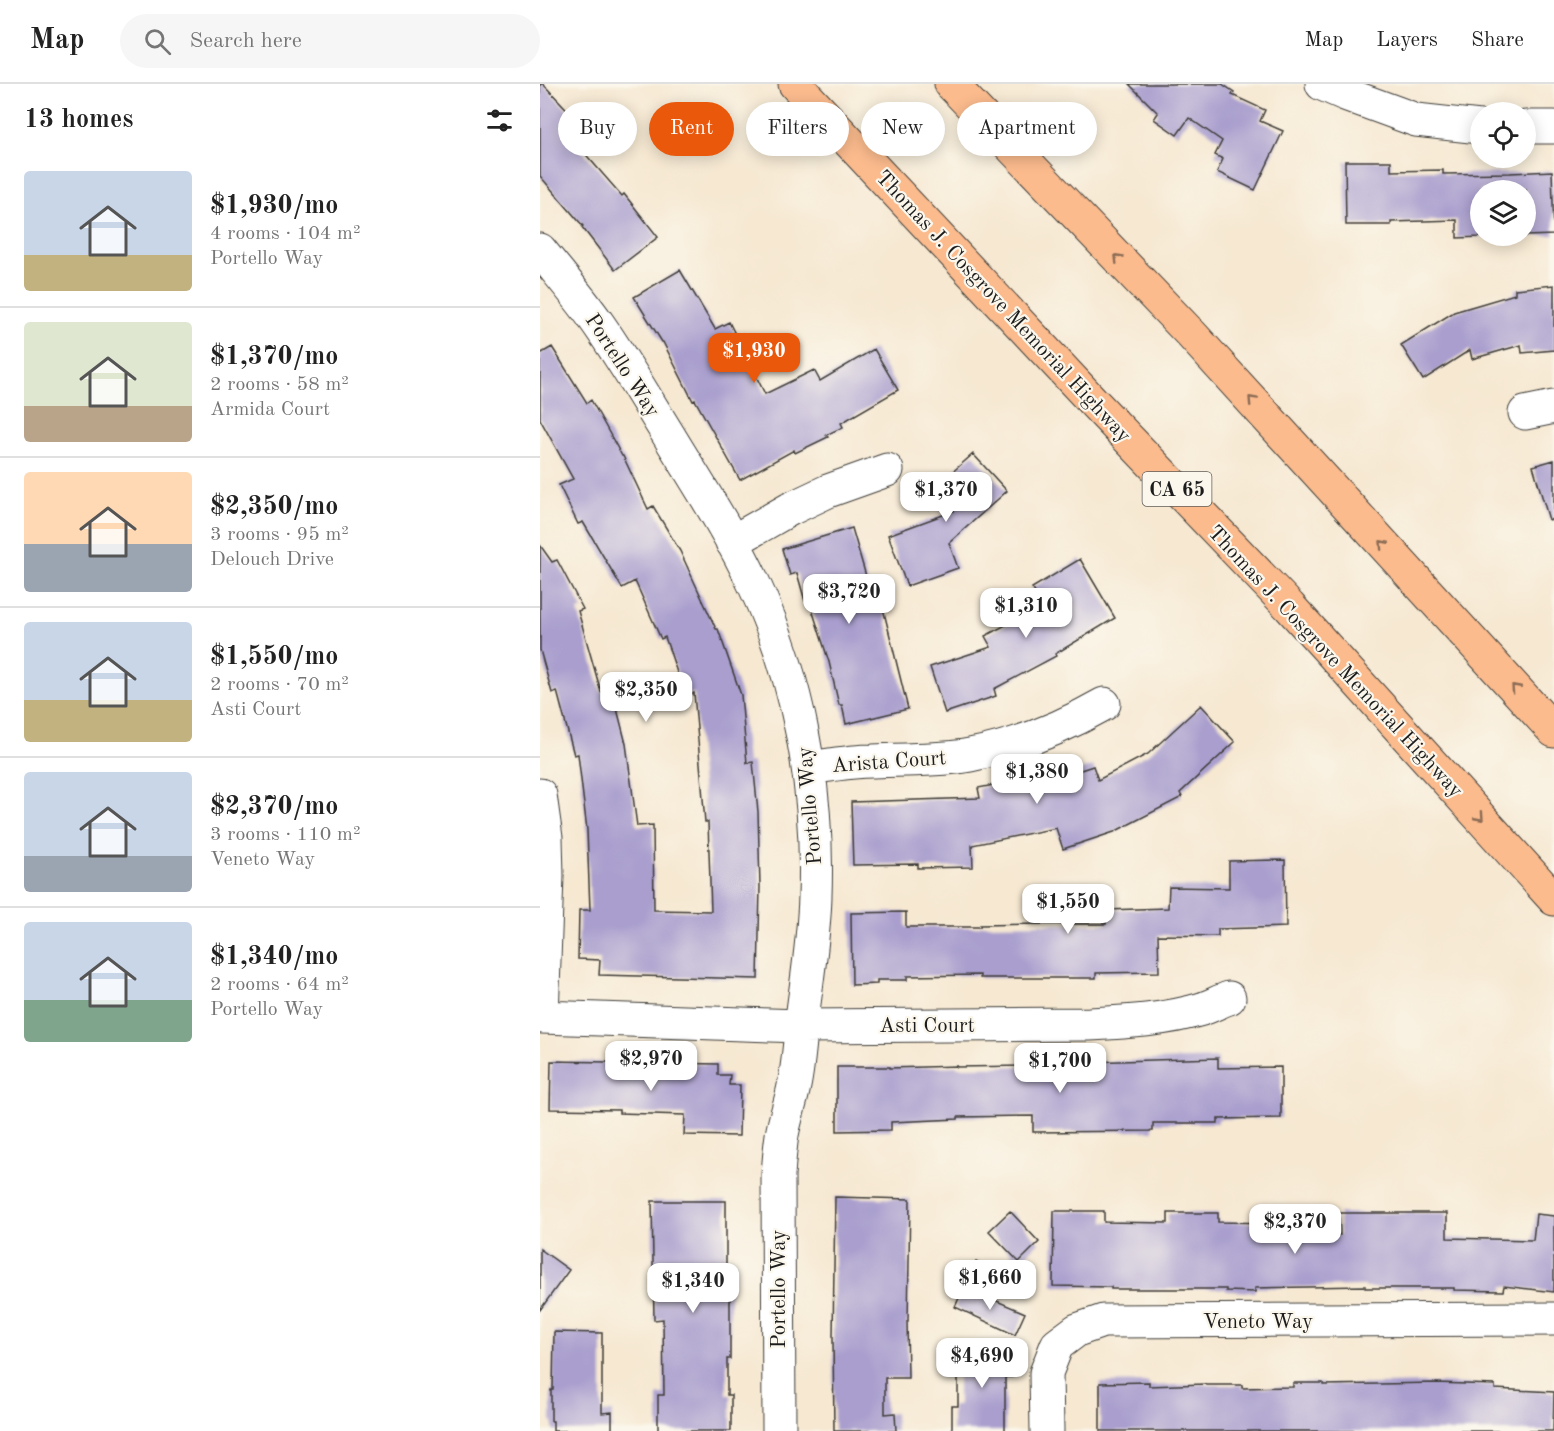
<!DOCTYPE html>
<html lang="en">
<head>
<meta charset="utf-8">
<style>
	body { margin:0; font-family:"Old Standard TT",serif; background:#f6f6f6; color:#222; height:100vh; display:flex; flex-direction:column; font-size:22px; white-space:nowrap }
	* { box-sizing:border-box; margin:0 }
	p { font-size:20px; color:#767676 }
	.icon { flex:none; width:33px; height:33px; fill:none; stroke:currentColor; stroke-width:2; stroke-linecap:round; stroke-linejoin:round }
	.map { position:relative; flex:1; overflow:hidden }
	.sheet { display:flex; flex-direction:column; background:#fff; width:540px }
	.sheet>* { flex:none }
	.top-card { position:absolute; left:18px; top:18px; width:570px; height:54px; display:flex; gap:12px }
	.fabs { position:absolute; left:930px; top:18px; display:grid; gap:12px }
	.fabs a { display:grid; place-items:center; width:66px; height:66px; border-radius:50%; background:#fff; box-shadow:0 3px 15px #0003; font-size:30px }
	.price { position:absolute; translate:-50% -51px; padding:0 14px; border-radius:12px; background:#fff; color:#222; font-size:20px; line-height:39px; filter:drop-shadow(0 2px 3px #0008) }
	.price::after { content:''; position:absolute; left:50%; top:36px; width:18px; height:14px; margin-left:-9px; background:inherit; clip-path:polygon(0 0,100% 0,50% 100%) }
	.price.active { background:#ea580c; color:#fff }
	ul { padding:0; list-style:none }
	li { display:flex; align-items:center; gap:18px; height:150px; padding:0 24px }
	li+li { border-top:2px solid #e0e0e0 }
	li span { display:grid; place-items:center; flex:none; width:168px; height:120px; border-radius:6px; color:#555 }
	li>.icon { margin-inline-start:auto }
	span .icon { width:72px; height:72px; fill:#fffc; stroke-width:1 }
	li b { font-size:26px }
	h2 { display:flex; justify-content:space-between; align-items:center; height:72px; padding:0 24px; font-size:26px }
	.pill { padding:0 21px; border-radius:27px; background:#fff; box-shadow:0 3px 15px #0003; font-size:21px; line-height:54px }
	.pill.active { background:#ea580c; color:#fff }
	header { display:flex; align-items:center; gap:36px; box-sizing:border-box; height:84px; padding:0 30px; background:#fff; border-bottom:2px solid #e0e0e0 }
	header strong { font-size:28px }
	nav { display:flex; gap:33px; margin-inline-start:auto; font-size:21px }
	.search { width:420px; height:54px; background:#f6f6f6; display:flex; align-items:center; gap:15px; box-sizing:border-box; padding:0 21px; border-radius:33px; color:#767676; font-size:22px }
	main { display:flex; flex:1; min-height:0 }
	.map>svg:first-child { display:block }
</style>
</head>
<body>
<header>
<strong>Map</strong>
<div class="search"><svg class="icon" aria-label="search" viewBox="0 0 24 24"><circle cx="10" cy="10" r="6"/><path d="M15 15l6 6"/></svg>Search here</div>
<nav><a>Map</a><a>Layers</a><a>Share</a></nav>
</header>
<main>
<section class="sheet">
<h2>13 homes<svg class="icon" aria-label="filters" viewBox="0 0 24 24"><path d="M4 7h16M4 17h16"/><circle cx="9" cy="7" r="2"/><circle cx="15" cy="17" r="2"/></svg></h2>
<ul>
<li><span style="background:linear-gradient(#c9d6e8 70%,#c2b280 0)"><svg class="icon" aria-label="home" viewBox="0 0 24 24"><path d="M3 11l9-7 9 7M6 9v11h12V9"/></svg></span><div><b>$1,930/mo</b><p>4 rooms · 104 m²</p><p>Portello Way</p></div></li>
<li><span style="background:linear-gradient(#dfe7d0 70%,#b9a48a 0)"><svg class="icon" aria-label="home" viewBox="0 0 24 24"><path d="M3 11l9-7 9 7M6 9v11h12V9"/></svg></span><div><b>$1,370/mo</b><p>2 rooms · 58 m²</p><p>Armida Court</p></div></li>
<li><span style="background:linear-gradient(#ffd9b3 60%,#9aa5b1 0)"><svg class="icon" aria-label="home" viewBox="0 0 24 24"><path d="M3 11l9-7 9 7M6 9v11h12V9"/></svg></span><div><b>$2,350/mo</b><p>3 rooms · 95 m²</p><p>Delouch Drive</p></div></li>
<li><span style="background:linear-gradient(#c9d6e8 65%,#c2b280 0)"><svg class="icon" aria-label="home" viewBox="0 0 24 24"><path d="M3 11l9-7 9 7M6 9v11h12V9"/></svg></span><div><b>$1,550/mo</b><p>2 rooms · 70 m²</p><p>Asti Court</p></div></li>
<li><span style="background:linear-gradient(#c9d6e8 70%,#9aa5b1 0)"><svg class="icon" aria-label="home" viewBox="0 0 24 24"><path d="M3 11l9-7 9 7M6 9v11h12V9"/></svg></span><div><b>$2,370/mo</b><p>3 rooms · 110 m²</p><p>Veneto Way</p></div></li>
<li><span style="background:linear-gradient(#c9d6e8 65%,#7fa58c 0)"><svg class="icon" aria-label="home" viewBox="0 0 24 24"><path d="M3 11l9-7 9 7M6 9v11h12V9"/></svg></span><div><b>$1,340/mo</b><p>2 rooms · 64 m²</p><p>Portello Way</p></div></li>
</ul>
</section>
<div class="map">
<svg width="1014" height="1347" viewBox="0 0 1014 1347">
	<rect width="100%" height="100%" fill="#fbf7ec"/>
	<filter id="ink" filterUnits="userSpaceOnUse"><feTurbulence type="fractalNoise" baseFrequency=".0167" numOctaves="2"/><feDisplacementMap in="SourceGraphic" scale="12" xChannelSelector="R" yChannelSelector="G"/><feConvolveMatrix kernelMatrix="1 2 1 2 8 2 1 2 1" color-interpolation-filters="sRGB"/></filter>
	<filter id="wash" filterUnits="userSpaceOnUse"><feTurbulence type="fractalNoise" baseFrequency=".008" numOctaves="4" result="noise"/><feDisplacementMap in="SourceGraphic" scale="24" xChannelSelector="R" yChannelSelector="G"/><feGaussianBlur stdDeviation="1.35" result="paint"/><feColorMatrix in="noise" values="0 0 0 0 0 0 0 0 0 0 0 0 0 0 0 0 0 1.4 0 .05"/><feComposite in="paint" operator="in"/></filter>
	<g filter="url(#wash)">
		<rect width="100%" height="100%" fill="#f6e8d1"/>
		<g id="blocks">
			<path fill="#a99ece" d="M 0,0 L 3,0 L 39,38 L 27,49 L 82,112 L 84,110 L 118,153 L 75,186 L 42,143 L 43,142 L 0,92 Z
				M 589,0 L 682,0 L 694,8 L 692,11 L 725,26 L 720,37 L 743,47 L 715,106 L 677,88 L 683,75 L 675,71 L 682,57 L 649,34 L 637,51 L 614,35 L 618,29 Z
				M 805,77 L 851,77 L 851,87 L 903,86 L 903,90 L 970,89 L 1012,87 L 1014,151 L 986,152 L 986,106 L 940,106 L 940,153 L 917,154 L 917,136 L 851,138 L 851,141 L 806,141 Z
				M 140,186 L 175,245 L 189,238 L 225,310 L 274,286 L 280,297 L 334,265 L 358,306 L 301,339 L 303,343 L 286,351 L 288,353 L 255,369 L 254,366 L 200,396 L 155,316 L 153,317 L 123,258 L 122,258 L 94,213 Z
				M 1014,201 L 1014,266 L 982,269 L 981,261 L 932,275 L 930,266 L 883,296 L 861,261 L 914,228 L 975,210 L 975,205 Z
				M 12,263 L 47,319 L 51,316 L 82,372 L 83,372 L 108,425 L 113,422 L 140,467 L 176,545 L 178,545 L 201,611 L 207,679 L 213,678 L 218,728 L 220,802 L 218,895 L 59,891 L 60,876 L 38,875 L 39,826 L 50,826 L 47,746 L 38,670 L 34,671 L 17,607 L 12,609 L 0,566 L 0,461 L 12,478 L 17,476 L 43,525 L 38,527 L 61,608 L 72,605 L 86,660 L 97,742 L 113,741 L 114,826 L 171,827 L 168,738 L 165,738 L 154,609 L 145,612 L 125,553 L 121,555 L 95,497 L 82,504 L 43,438 L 38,440 L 19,401 L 33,395 L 0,335 L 0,270 Z
				M 433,370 L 467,407 L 409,459 L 418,484 L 367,502 L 348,451 L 414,427 L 393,405 Z
				M 1014,376 L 1014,435 L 1009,436 L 993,382 Z
				M 312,444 L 330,506 L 338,504 L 368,625 L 306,640 L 302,621 L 299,621 L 289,578 L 269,516 L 265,517 L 257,489 L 250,491 L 242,465 Z
				M 540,475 L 575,534 L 515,570 L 516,572 L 454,605 L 456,612 L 405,629 L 390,583 L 451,563 L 445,552 L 503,521 L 492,504 Z
				M 661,621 L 695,658 L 640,709 L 642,713 L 574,748 L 523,765 L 516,744 L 432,761 L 433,783 L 378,784 L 378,780 L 313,781 L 311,718 L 440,714 L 438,704 L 475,697 L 476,704 L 507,697 L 553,682 L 558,696 L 608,670 Z
				M 745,776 L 746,843 L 678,845 L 678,852 L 618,851 L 619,888 L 556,889 L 556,894 L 440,894 L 440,891 L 367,892 L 367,896 L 337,896 L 337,900 L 312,901 L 311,829 L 366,828 L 366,843 L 440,843 L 440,841 L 503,840 L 566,840 L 566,826 L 628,824 L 629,803 L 689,804 L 689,777 Z
				M 678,974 L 678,984 L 741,983 L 741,1034 L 678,1035 L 678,1039 L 613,1039 L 613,1047 L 493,1048 L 493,1032 L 418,1033 L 418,1035 L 351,1038 L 351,1046 L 297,1047 L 297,983 L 350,983 L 350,984 L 417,982 L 417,983 L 492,982 L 523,981 L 523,975 L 548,975 L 548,978 Z
				M 11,977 L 178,980 L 178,991 L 190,991 L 189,1001 L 200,1001 L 199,1052 L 144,1051 L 145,1031 L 79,1029 L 79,1026 L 10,1025 Z
				M 295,1113 L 370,1115 L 368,1237 L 367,1237 L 368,1294 L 345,1294 L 345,1330 L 355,1329 L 356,1347 L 294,1347 L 293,1253 Z
				M 112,1117 L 186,1117 L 186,1186 L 190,1186 L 190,1275 L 187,1275 L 187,1311 L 191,1311 L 191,1347 L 118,1347 L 118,1311 L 124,1311 L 123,1235 L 114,1236 Z
				M 470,1127 L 499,1158 L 479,1178 L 449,1147 Z
				M 514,1127 L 564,1127 L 564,1138 L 628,1139 L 628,1129 L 678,1129 L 678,1138 L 735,1139 L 735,1152 L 800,1151 L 799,1129 L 907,1129 L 907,1154 L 993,1156 L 996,1130 L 1014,1132 L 1014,1208 L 964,1202 L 963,1207 L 914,1206 L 914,1204 L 825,1204 L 825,1202 L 715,1204 L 715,1208 L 686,1207 L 686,1205 L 571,1205 L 571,1203 L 513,1202 Z
				M 0,1165 L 29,1186 L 0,1226 Z
				M 436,1178 L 486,1202 L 425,1201 Z
				M 424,1203 L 485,1229 L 475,1251 L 415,1223 Z
				M 14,1248 L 62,1249 L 62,1329 L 72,1328 L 72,1346 L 13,1347 L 13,1337 L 11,1337 L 11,1306 L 13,1306 Z
				M 418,1264 L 472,1264 L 472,1293 L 465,1293 L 465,1347 L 412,1347 L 412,1322 L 418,1322 Z
				M 609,1298 L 609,1302 L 665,1300 L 666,1301 L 702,1301 L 702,1304 L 753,1303 L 753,1299 L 783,1299 L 783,1301 L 896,1299 L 955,1301 L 955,1305 L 1014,1308 L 1013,1347 L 560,1347 L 560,1299 Z"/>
		</g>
	</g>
	<g filter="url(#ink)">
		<use href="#blocks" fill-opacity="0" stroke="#3d3b37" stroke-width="1.5"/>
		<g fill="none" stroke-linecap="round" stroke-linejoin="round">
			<defs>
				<path id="minor" d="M 782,0 L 805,10 L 876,36 L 940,43
					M 986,43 L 1014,43
					M 0,166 C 20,191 41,215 59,241 C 84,277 106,315 129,352 C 158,400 190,448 214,500 C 259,596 279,706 275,812 C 274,851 268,889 263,927 C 260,952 259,978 254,1002 C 251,1018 245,1034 242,1051 C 240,1064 239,1077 238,1091 L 239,1347
					M 985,329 L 1014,323
					M 192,458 L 250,425 L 288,407 L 347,386
					M 269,684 C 290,681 312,677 333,677 C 366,675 398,677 430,671 C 477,662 522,644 564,620
					M 0,711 L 6,754 L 7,792 L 2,933 L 261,942 L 549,940 C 587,938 626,936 662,925 C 671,922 680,917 689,914
					M 507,1347 L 506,1289 L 517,1261 L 537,1246 L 563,1237 L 1014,1235"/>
				<path id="highway" d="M 255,0 L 557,322 L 749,522 L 1014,815
					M 411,0 L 651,250 L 1014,647"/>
			</defs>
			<use href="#minor" stroke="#3d3b37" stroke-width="35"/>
			<use href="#highway" stroke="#3d3b37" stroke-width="35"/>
			<use href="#minor" stroke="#fff" stroke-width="33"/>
			<use href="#highway" stroke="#fbbb8d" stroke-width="33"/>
		</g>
		<defs><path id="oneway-chevron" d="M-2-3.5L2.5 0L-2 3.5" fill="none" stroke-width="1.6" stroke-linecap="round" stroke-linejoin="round" transform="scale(1.5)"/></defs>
		<g stroke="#8c6c54">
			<use href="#oneway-chevron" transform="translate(578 174) rotate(-134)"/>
			<use href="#oneway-chevron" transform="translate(712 316) rotate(-133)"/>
			<use href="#oneway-chevron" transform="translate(843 460) rotate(-132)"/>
			<use href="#oneway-chevron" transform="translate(975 604) rotate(-132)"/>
			<use href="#oneway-chevron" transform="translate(940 733) rotate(48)"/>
		</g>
	</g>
	<g text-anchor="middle" stroke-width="4.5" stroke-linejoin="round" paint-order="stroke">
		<rect fill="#fbf7ec" stroke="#5f5e5a" stroke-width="1.5" x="602.5" y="388" width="69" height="34" rx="4.5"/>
		<g font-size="20" font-weight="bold" fill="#1c1c1c">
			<text x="637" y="412">CA 65</text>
		</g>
		<g font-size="21" fill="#1c1c1c" stroke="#fbf7ec">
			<text transform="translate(464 222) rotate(47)" y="7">Thomas J. Cosgrove Memorial Highway</text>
			<text transform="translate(83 281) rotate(57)" y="7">Portello Way</text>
			<text transform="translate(796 577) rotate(47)" y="7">Thomas J. Cosgrove Memorial Highway</text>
			<text transform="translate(349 677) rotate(-4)" y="7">Arista Court</text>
			<text transform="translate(269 722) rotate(-95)" y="7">Portello Way</text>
			<text x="387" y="948">Asti Court</text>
			<text transform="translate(238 1205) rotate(-90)" y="7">Portello Way</text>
			<text x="718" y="1244">Veneto Way</text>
		</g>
	</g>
</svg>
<div class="fabs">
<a><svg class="icon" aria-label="locate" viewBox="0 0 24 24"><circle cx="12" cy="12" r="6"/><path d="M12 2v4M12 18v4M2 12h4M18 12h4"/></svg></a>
<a><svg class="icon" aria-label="layers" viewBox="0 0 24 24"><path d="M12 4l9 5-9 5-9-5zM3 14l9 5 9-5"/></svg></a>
</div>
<b class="price active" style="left:214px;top:300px">$1,930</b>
<b class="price" style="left:406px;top:439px">$1,370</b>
<b class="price" style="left:309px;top:541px">$3,720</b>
<b class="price" style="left:486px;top:555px">$1,310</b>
<b class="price" style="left:106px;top:639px">$2,350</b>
<b class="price" style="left:497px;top:721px">$1,380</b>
<b class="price" style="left:528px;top:851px">$1,550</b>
<b class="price" style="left:111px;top:1008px">$2,970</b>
<b class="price" style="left:520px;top:1010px">$1,700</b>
<b class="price" style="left:755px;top:1171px">$2,370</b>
<b class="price" style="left:450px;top:1227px">$1,660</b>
<b class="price" style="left:153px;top:1230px">$1,340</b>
<b class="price" style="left:442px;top:1305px">$4,690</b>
<div class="top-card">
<a class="pill">Buy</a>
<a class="pill active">Rent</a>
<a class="pill">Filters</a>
<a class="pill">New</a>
<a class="pill">Apartment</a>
</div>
</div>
</main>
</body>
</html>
